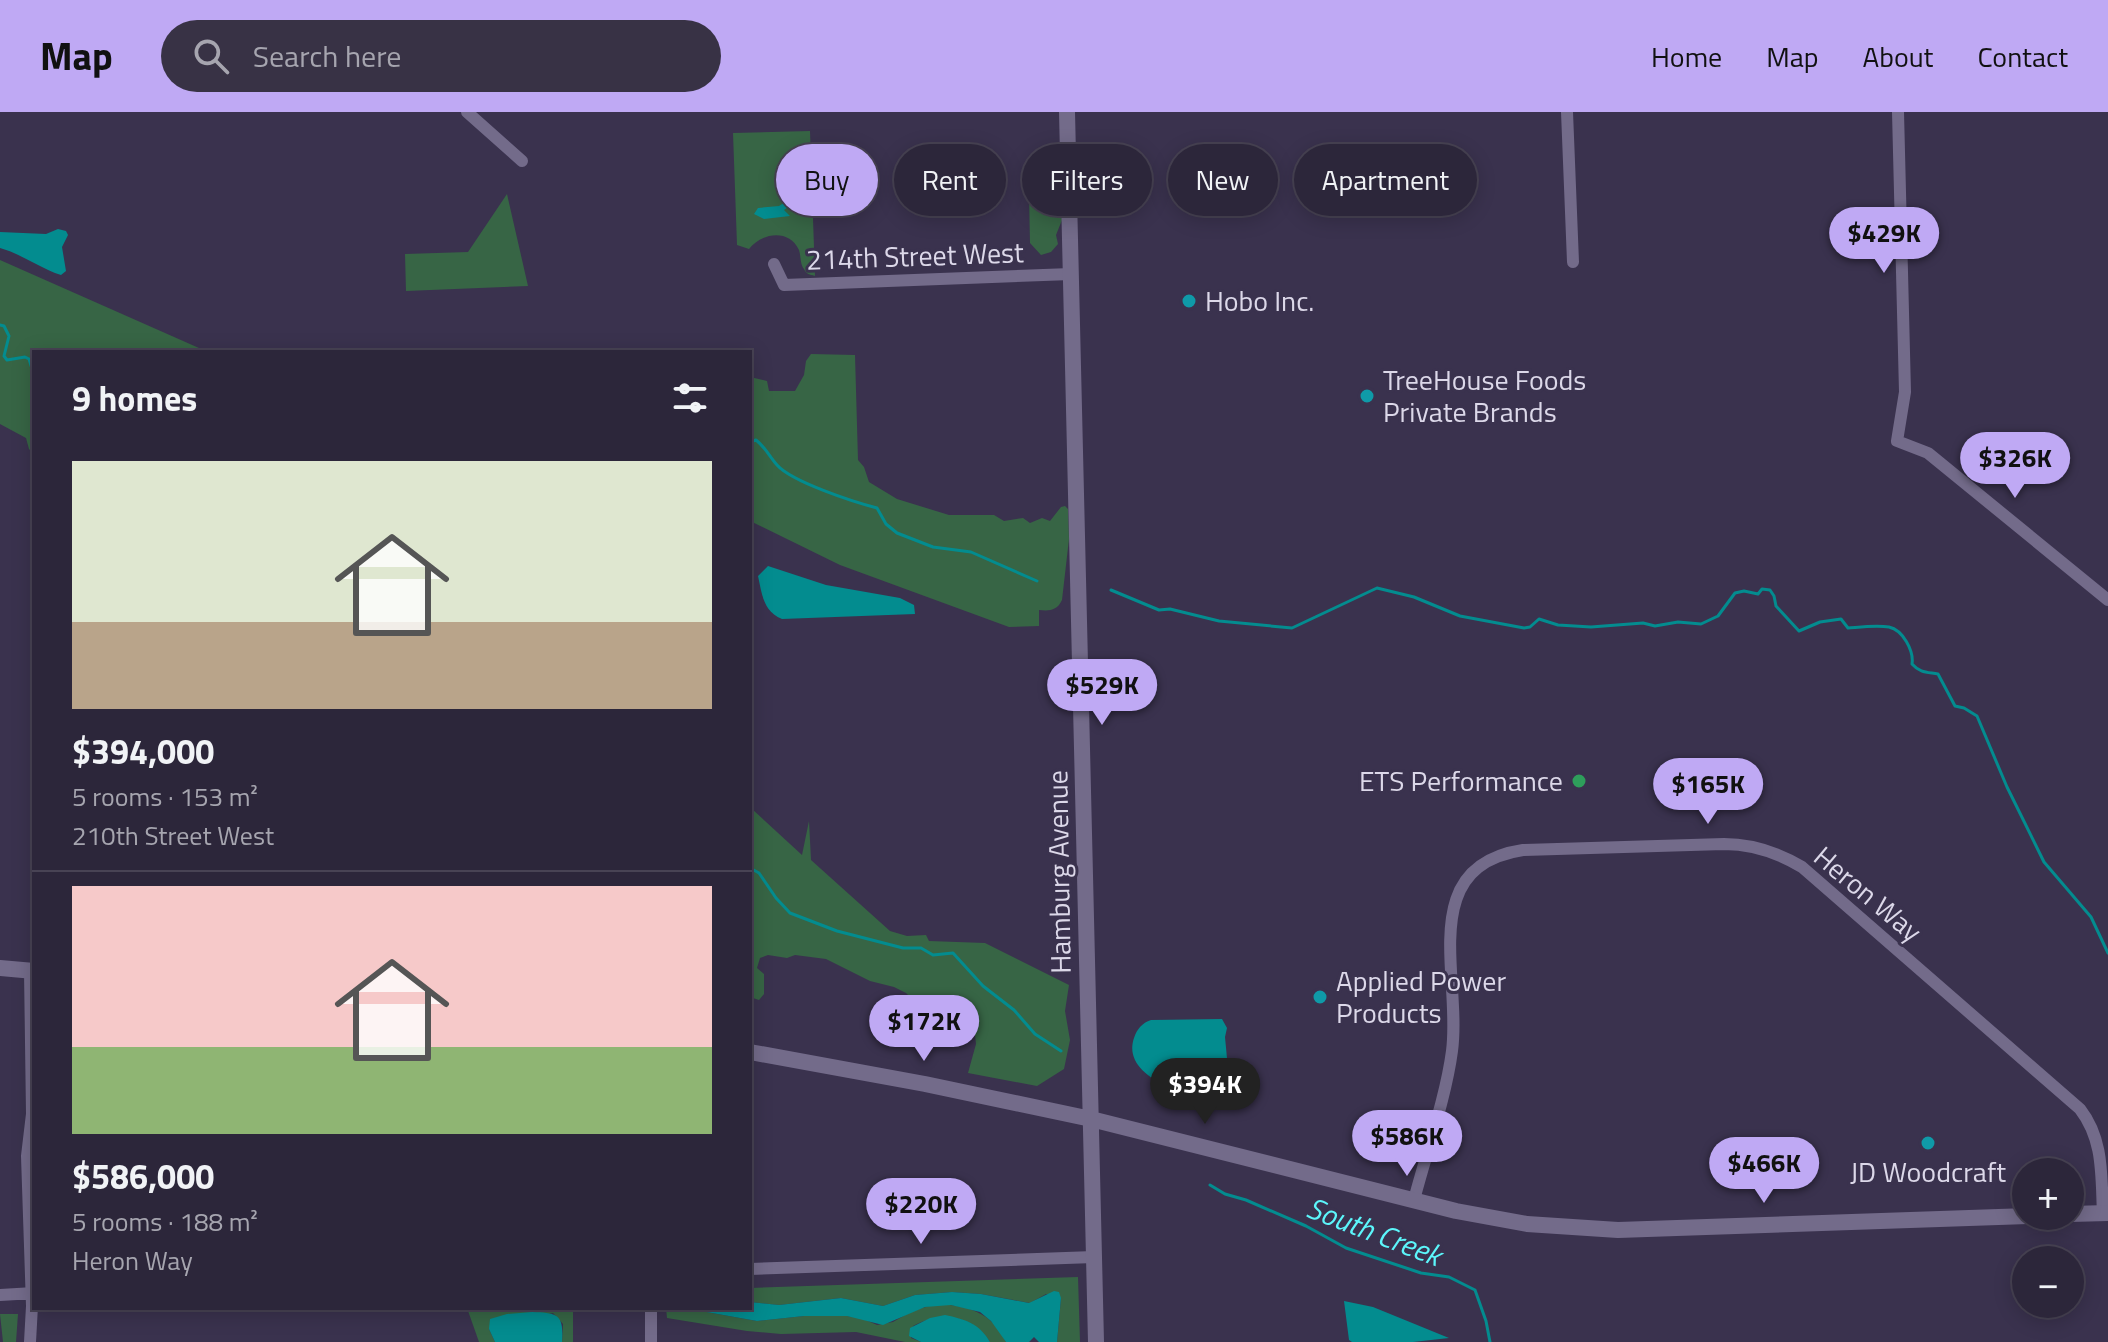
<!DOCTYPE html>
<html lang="en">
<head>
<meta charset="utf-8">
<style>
	body { margin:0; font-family:"Titillium Web",sans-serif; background:#383245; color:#f1f3f6; height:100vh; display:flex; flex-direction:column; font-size:30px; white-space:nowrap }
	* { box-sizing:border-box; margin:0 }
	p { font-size:26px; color:#a6a5af }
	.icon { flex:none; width:44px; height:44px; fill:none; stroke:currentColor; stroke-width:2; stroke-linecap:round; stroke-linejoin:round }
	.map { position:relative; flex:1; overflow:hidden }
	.panel { position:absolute; left:32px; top:238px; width:720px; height:960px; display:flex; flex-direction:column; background:#2c263a; border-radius:0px; box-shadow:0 4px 20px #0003,0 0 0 2px #484354 }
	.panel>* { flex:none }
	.banner { position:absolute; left:776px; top:32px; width:760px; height:72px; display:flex; gap:16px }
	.fabs { position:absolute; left:2012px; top:1046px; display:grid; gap:16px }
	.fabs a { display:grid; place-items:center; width:72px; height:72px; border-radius:50%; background:#2c263a; box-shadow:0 4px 20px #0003,0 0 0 2px #484354; font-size:40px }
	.price { position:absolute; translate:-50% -68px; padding:0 18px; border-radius:28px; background:#bfa9f4; color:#111; font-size:26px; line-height:52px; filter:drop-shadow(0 2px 4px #0008) }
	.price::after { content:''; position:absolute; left:50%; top:48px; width:24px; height:18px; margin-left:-12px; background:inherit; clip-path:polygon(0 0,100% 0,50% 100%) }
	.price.on { background:#222; color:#fff }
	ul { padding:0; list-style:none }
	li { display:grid; align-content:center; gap:16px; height:424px; padding:0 40px }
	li+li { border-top:2px solid #484354 }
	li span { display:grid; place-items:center; height:248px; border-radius:0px; color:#555 }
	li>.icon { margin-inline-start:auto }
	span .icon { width:144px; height:144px; fill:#fffc; stroke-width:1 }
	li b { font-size:34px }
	h2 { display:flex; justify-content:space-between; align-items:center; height:96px; padding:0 40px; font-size:34px }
	.pill { padding:0 28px; border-radius:36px; background:#2c263a; box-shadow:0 4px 20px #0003,0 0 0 2px #484354; font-size:28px; line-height:72px }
	.pill.on { background:#bfa9f4; color:#111 }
	header { display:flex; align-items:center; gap:48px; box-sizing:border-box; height:112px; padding:0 40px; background:#bfa9f4; color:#111 }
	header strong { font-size:38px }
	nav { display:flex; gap:44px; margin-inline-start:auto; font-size:28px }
	.search { width:560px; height:72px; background:#383245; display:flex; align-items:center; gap:20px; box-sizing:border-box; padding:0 28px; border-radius:44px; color:#a6a5af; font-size:30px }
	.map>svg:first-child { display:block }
</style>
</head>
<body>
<header>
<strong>Map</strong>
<div class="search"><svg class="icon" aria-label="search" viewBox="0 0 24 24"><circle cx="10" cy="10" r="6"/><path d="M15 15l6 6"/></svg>Search here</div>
<nav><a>Home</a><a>Map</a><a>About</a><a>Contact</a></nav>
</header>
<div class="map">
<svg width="2108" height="1230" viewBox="0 0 2108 1230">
	<rect width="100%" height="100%" fill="#3a324e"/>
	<path fill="#376545" d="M 810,19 L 815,164 C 809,162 807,163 804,157 C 800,152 801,144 799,138 C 789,116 761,121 749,137 L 737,133 L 733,21 Z
		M 1038,55 L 1041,56 L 1043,69 L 1055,76 L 1058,81 L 1062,108 L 1056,123 L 1058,132 L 1051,140 L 1041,143 L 1030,131 L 1029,82 L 1032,82 L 1032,68 L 1027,68 L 1028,61 Z
		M 507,82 L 528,174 L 406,179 L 405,142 L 468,140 Z
		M 0,148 L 208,240 L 34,240 L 34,342 L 29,337 L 26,326 L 0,312 Z
		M 811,242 L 855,243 L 858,348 L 864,355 L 869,370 L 897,387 L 949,403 L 994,403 L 1004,409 L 1023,406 L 1030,411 L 1042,406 L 1050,409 L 1061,395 L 1065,394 L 1068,397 L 1069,427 L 1062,488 C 1057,499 1049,499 1039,498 L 1039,514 L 1009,515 L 840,453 L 750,409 L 750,265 L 767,269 L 769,279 L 795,279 L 804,263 L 806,249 Z
		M 750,691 L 752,697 L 802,743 L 809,709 L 811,748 L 890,819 L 907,824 L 926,823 L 929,829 L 985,831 L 1069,873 L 1065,899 L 1070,928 L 1064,957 L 1037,974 L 968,961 L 976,932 L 975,923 L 956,911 L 929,904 L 906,881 L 894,875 L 870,869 L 826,847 L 795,843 L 787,846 L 768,843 L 760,846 L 757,856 L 764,862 L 764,882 L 759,888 L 750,885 Z
		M 1078,1165 L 1080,1230 L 1057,1230 L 1061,1186 L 1046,1182 L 1030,1191 L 981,1182 L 952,1180 L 915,1183 L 883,1194 L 841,1186 L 779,1193 L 750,1190 L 750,1176 Z
		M 936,1192 C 967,1193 992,1200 1006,1230 L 990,1230 C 973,1203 940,1199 913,1214 L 911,1226 L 921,1230 L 905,1230 L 856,1220 L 781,1222 L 747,1219 L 667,1206 L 666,1196 L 684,1196 L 757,1209 L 804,1204 L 847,1204 L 861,1206 L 877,1213 L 893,1210 L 912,1199 Z
		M 467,1196 L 573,1196 L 573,1230 L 562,1230 L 563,1212 L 553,1201 L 489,1217 L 495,1230 L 479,1230 Z
		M 0,1202 L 18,1202 L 16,1230 L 3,1230 Z"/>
	<path fill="#038c8f" d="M 792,86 L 795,86 L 795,90 L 784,98 L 790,104 L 764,107 L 754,102 L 758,96 L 779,94 Z
		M 58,117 L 66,119 L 68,123 L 62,135 L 66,159 L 61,163 C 39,156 22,142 0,136 L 0,120 L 46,122 Z
		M 768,454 L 826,473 L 900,486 L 914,493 L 915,502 L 782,507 C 763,499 762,482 758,464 Z
		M 1222,907 L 1227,916 L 1225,925 L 1230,978 L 1230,983 L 1221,990 C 1193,986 1120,967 1134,926 C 1137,917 1142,911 1151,908 Z
		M 1054,1179 L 1059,1180 L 1061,1186 L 1057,1230 L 1039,1230 L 1034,1225 L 1029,1230 L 1006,1230 L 991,1209 L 980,1200 L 951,1193 L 925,1195 L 883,1213 L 847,1204 L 804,1204 L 757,1209 L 684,1196 L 750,1196 L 750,1190 L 779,1193 L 841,1186 L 883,1194 L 915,1183 L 952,1180 L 981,1182 L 1029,1191 Z
		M 1344,1189 L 1373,1195 L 1449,1226 L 1413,1230 L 1352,1230 L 1349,1228 Z
		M 532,1200 C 558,1201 564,1202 562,1230 L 495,1230 L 489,1217 L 490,1207 L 507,1202 Z
		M 945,1203 C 965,1207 980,1212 990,1230 L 921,1230 L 909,1224 L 910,1216 L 930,1206 Z"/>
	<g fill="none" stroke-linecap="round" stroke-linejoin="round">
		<path stroke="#038c8f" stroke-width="3" d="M 0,213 L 4,214 L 9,224 L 4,244 L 7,248 L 25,245 L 29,247 L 34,263
			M 750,330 L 756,328 C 766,336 769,344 777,353 C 792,370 854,390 877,396 L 886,412 L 897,421 L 933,435 L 971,440 L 1037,469
			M 1111,478 L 1159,498 L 1170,497 L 1219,509 L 1292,516 L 1377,476 L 1414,485 L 1460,504 L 1524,516 L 1530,515 L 1539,507 L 1558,513 L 1591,515 L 1643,511 L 1655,514 L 1678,510 L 1701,512 L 1718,504 L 1735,481 L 1744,479 L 1758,482 L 1762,477 L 1770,478 L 1774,484 L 1776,494 L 1799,519 L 1820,510 L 1841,507 L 1848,516 C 1861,515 1876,513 1889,515 C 1903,518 1914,539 1912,552 C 1920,561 1927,560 1938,562 L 1955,594 L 1964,596 L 1977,604 L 2007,675 L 2044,750 L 2091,805 L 2108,841
			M 750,756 L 759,761 L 776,786 L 790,801 L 837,819 L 903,836 L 921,836 L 933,843 L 953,841 L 983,874 L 1014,898 L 1035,922 L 1061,939
			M 1210,1073 L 1225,1082 L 1246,1088 L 1306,1114 L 1346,1136 L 1421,1161 L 1449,1165 L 1475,1178 L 1486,1209 L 1490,1230"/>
		<path stroke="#736b8a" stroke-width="12" d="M 467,0 L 522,49
			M 1567,0 L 1573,150
			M 1898,0 L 1905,280 L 1897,329 L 1928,341 L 2108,488
			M 774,152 L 784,173 L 1071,162
			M 30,858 L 32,1002 L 27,1044 L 32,1194 L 30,1230
			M 1414,1088 C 1426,1042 1446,985 1452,939 C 1462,865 1415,754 1523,738 L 1724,732 C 1753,732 1777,740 1802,755 L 2080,997 C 2104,1028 2101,1064 2103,1101
			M 750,1157 L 1094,1145
			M 0,1183 L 34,1181
			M 651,1196 L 651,1230"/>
		<path stroke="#736b8a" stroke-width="16" d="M 1067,0 L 1096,1230
			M 0,856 L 34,859
			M 750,940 L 925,972 L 1091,1007 L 1456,1099 L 1527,1112 L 1618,1118 L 2028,1104
			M 2070,1102 L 2108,1101"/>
	</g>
	<g fill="#0f9aa8" stroke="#3a324e" stroke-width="3">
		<circle cx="1189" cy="189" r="8"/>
		<circle cx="1367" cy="284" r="8"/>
		<circle cx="1320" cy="885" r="8"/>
		<circle cx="1928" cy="1031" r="8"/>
	</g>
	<circle fill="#2e9e5b" stroke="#3a324e" stroke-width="3" cx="1579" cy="669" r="8"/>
	<g text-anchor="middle" stroke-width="6" stroke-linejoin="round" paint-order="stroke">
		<g font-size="28" fill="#dcd8e9" stroke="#3a324e">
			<text transform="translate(915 144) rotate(-2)" y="10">214th Street West</text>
			<text transform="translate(1059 760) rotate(-91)" y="10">Hamburg Avenue</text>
			<text transform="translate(1868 782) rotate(40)" y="10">Heron Way</text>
		</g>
		<g font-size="28" fill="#dcd8e9" stroke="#3a324e" text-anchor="start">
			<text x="1205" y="199">Hobo Inc.</text>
			<text x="1383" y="278">TreeHouse Foods<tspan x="1383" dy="32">Private Brands</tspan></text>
			<text x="1563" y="679" text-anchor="end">ETS Performance</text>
			<text x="1336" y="879">Applied Power<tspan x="1336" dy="32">Products</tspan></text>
			<text x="1928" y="1070" text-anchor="middle">JD Woodcraft</text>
		</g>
		<g font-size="30" font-style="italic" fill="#5cf6fb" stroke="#3a324e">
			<text transform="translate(1374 1120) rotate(21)" y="10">South Creek</text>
		</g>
	</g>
</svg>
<div class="fabs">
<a>+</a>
<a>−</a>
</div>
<b class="price" style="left:1884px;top:163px">$429K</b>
<b class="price" style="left:2015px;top:388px">$326K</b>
<b class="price" style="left:1102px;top:615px">$529K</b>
<b class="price" style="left:1708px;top:714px">$165K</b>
<b class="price" style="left:924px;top:951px">$172K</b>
<b class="price on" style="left:1205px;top:1014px">$394K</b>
<b class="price" style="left:1407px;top:1066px">$586K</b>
<b class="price" style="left:1764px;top:1093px">$466K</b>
<b class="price" style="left:921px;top:1134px">$220K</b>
<div class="banner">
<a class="pill on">Buy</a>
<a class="pill">Rent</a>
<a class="pill">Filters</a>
<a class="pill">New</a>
<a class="pill">Apartment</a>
</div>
<section class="panel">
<h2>9 homes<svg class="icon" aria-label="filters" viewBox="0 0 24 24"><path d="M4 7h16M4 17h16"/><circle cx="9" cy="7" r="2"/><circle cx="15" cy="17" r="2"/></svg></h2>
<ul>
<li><span style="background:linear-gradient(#dfe7d0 65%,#b9a48a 0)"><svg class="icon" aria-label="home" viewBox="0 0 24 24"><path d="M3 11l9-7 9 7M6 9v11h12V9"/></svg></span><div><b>$394,000</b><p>5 rooms · 153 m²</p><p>210th Street West</p></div></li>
<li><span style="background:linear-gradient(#f6c9c9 65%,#8fb573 0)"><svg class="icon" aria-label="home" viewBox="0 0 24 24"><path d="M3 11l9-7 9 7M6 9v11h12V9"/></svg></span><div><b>$586,000</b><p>5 rooms · 188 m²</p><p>Heron Way</p></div></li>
</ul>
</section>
</div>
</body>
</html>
